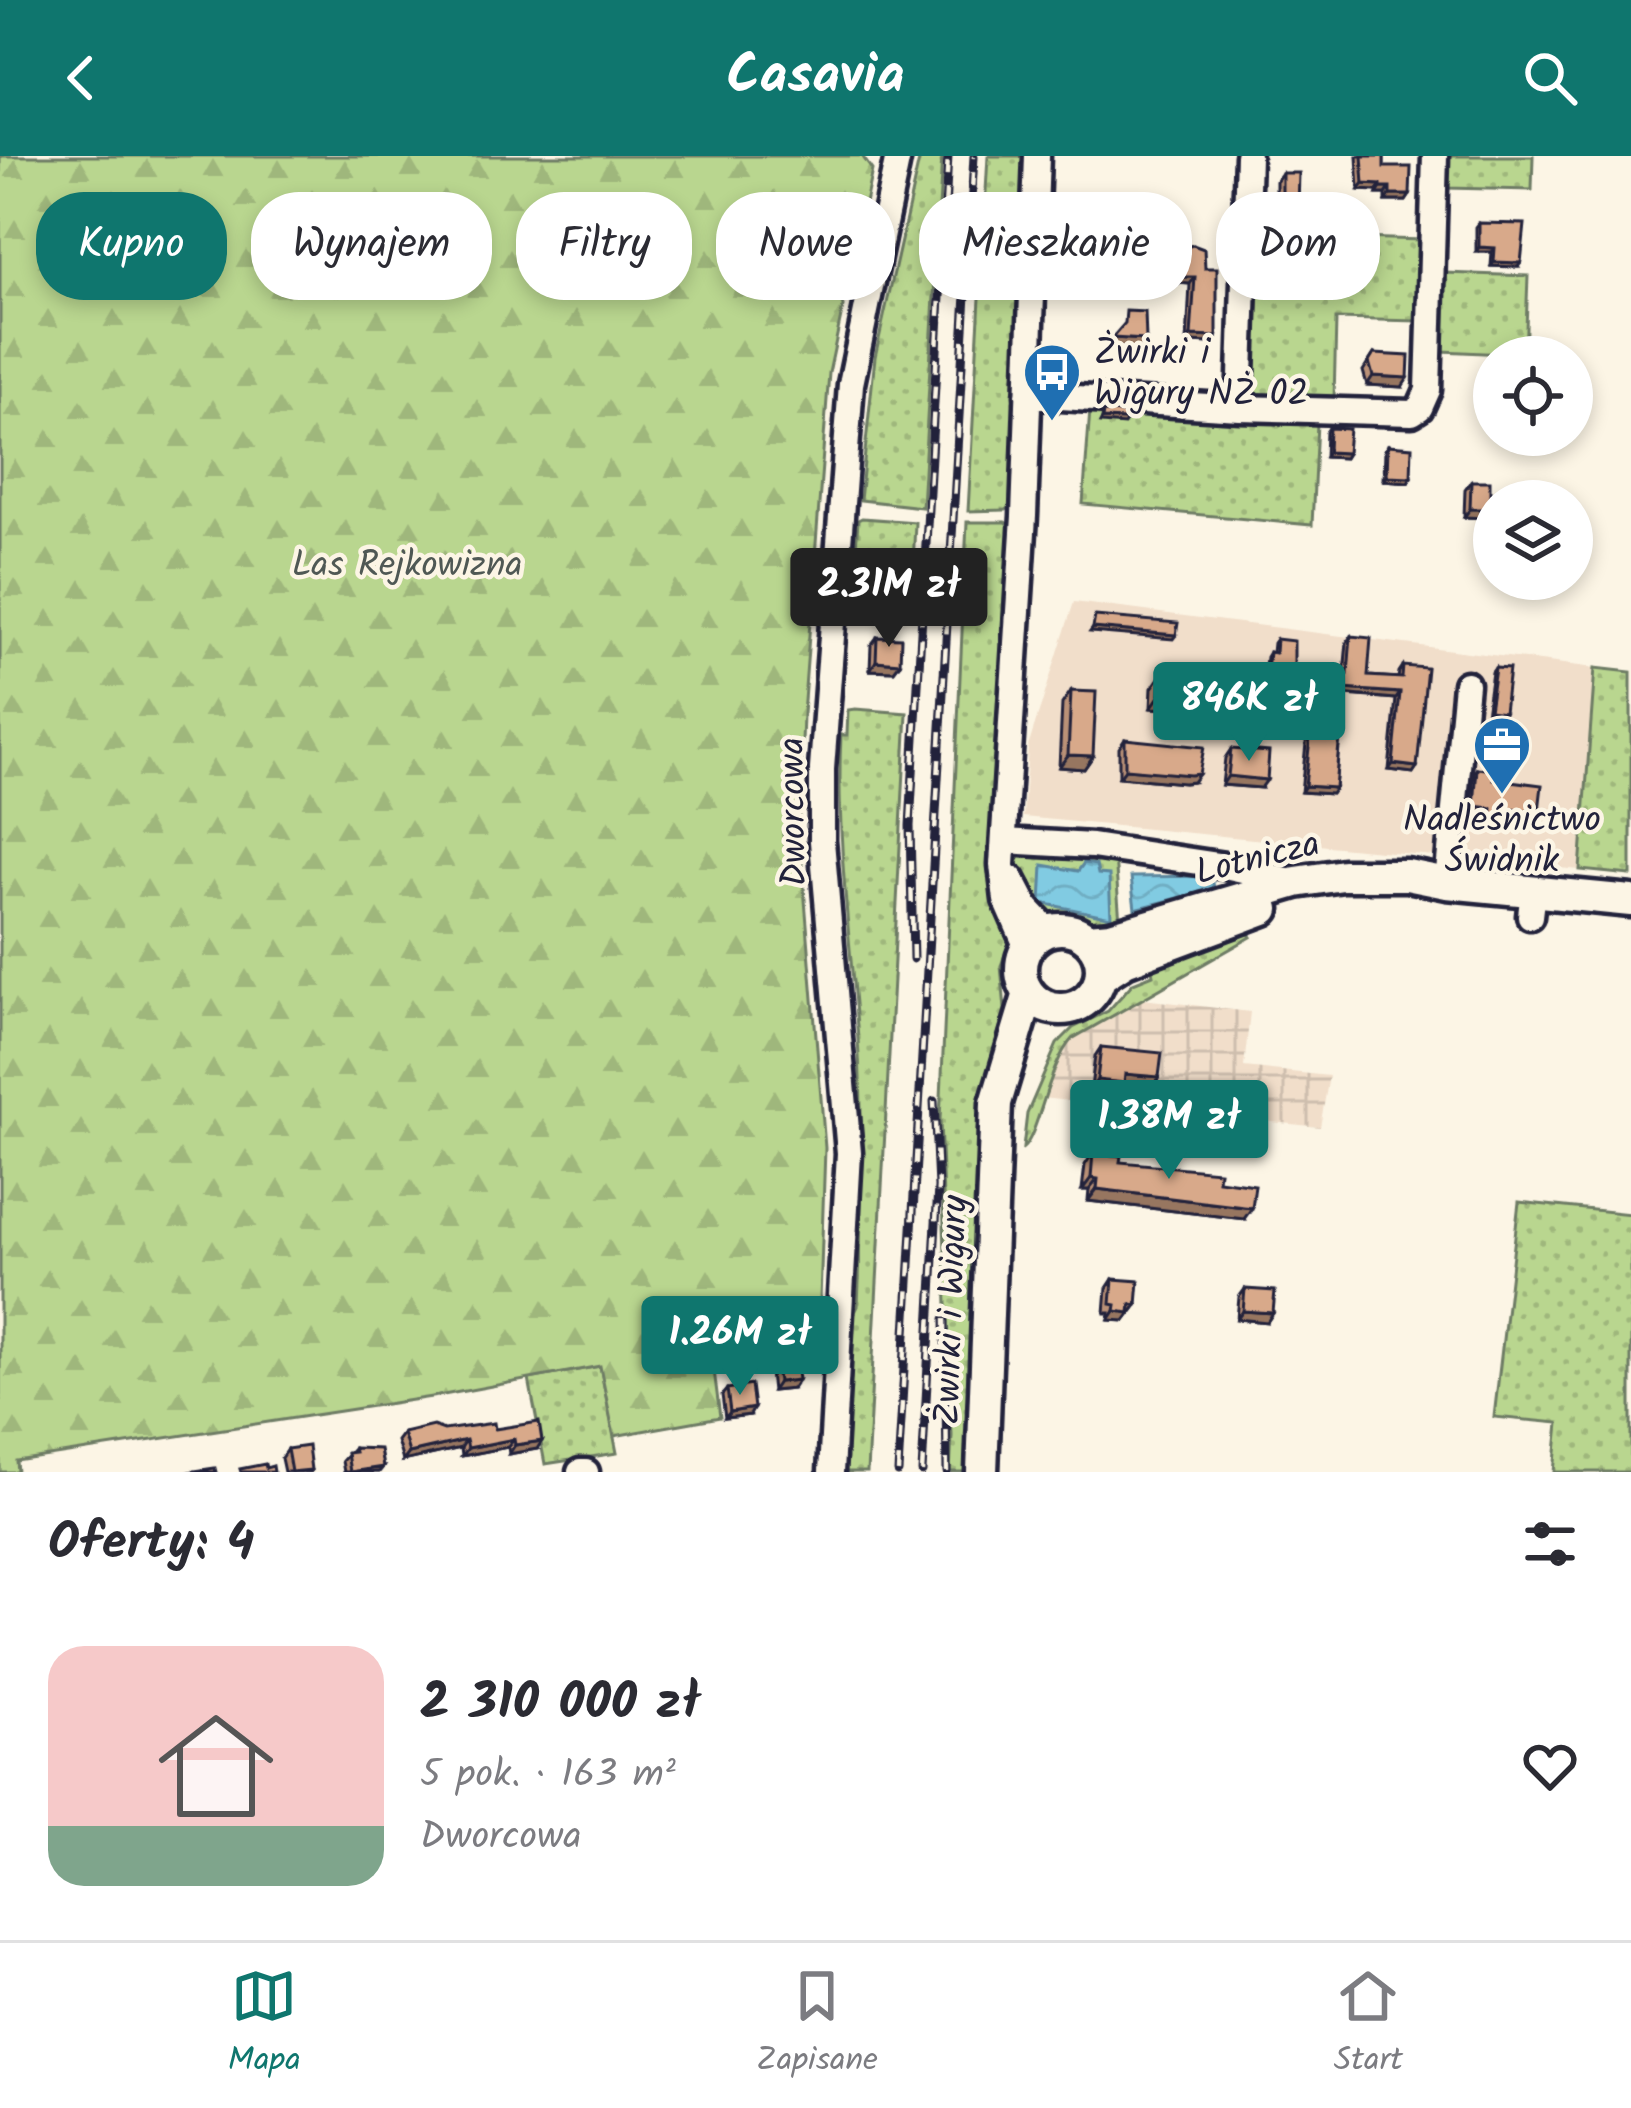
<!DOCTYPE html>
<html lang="pl">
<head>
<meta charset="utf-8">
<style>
	body { margin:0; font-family:Kalam,sans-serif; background:#f7f7f7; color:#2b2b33; height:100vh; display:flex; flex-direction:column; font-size:45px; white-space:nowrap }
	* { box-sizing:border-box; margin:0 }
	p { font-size:39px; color:#7c7c81 }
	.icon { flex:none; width:66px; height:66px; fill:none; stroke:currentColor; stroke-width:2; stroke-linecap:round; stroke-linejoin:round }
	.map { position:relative; height:1316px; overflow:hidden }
	.drawer { display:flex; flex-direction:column; background:#fff; flex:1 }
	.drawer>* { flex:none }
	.hud { position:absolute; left:36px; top:36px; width:1560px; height:108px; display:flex; gap:24px }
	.controls { position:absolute; left:1473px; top:180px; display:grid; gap:24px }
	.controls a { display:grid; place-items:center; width:120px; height:120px; border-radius:50%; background:#fff; box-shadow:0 6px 18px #0003; font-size:60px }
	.price { position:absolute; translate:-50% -102px; padding:0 27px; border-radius:12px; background:#0f766e; color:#fff; font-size:39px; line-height:78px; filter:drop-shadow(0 3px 6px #0008) }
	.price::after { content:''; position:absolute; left:50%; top:72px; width:36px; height:27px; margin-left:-18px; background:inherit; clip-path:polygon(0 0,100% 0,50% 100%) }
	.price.selected { background:#222; color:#fff }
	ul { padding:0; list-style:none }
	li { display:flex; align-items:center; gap:36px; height:300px; padding:0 48px }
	li span { display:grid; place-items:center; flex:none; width:336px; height:240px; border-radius:36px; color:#555 }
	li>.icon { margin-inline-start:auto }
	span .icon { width:144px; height:144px; fill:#fffc; stroke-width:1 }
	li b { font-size:51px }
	h2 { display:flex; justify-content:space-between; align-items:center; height:144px; padding:0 48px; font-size:51px }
	.tag { padding:0 42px; border-radius:48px; background:#fff; box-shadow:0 6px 18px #0003; font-size:42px; line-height:108px }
	.tag.selected { background:#0f766e; color:#fff }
	header { display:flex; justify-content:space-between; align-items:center; height:156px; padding:0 48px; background:#0f766e; color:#fff; font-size:54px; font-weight:700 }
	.menu { display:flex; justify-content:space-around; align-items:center; height:168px; border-top:3px solid #e1e1e2; background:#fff; font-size:33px; color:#7c7c81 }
	.menu a { display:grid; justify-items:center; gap:6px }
	.menu .selected { color:#0f766e }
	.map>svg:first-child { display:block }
</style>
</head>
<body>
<header><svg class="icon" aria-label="back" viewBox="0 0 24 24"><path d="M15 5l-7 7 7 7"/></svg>Casavia<svg class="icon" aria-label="search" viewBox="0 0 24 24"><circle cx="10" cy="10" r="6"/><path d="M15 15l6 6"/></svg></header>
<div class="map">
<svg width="1631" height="1316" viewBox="0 0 1631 1316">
	<defs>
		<pattern id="industrial-grid" width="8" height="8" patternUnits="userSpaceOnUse" patternTransform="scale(3)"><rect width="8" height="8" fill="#f1deca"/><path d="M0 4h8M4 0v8" fill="none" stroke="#cebeae"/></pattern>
		<pattern id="green-dots" width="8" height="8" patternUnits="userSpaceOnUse" patternTransform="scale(3)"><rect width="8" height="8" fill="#b9d68f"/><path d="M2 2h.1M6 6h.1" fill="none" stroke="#9fb77c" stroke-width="1.8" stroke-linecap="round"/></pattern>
		<pattern id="forest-firs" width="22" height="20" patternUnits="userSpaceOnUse" patternTransform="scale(3)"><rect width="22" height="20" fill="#b9d68f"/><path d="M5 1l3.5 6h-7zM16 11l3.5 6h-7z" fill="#9fb77c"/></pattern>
		<pattern id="water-waves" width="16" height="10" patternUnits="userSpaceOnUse" patternTransform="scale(3)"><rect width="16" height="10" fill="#81cbe2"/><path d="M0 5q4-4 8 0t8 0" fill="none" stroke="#6faec3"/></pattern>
	</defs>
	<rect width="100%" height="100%" fill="#fcf5e5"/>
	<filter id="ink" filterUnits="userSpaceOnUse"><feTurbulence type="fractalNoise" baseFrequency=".00833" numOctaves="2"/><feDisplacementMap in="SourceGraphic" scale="24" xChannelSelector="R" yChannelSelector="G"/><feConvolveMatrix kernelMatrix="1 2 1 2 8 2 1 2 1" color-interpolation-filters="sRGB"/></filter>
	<g filter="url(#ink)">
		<path fill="#f1deca" d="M 1074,446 L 1595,512 L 1580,714 L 1023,661 L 1028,591 Z"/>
		<path fill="url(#industrial-grid)" d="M 1143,843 L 1250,856 L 1244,911 L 1329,920 L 1320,971 L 1041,942 L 1063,892 L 1072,883 Z"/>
		<path fill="url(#green-dots)" stroke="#6e7c65" stroke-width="3" d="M 920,0 L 942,0 L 922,351 L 860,344 L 875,201 Z
			M 988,0 L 1028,0 L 1014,349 L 1006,354 L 968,355 Z
			M 1448,0 L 1533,0 L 1532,34 L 1447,32 Z
			M 1255,79 L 1422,84 L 1418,165 L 1336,163 L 1334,244 L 1249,241 Z
			M 1444,117 L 1528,120 L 1525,199 L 1442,195 Z
			M 1090,254 L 1317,267 L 1312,369 L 1083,348 Z
			M 862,362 L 915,366 L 913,411 L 855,408 L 858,364 Z
			M 967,366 L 1005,366 L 1014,372 L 1009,787 L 1001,810 L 1005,853 L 983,933 L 971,1316 L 950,1316 L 952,1280 L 940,964 Z
			M 1595,512 L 1631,516 L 1631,719 L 1580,714 Z
			M 855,553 L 907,557 L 867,1316 L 840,1316 L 849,1168 L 858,1150 C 862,1060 864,972 858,883 C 850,781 836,682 841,579 L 847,579 L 848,554 Z
			M 1035,693 L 1115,701 L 1120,766 L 1089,770 L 1043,757 L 1018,723 L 1016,710 L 1021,698 Z
			M 1243,769 L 1251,781 L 1072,883 C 1048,909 1038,981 1023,992 L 1027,958 L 1057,888 L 1073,872 L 1108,855 L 1133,827 L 1153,819 L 1151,809 Z
			M 1519,1046 L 1631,1058 L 1631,1316 L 1554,1316 L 1559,1267 L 1494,1261 Z
			M 600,1210 L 617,1297 L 545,1308 L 529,1223 Z"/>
		<path fill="url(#forest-firs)" stroke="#6e7c65" stroke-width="3" d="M 0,0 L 862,0 L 872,14 L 829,217 L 803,558 L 799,674 L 783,676 L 784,694 L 801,694 L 825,992 L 819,1175 L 711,1191 L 720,1261 L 614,1280 L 600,1210 L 438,1240 L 16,1305 L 17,1316 L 0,1316 Z"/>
		<path fill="url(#water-waves)" stroke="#5b879f" stroke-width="3" d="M 1084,707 L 1096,709 L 1098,718 L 1109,719 L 1111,761 L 1041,747 L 1043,709 L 1078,715 Z
			M 1212,720 L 1214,733 L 1135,753 L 1131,721 Z"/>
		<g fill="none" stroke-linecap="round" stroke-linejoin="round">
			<defs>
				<path id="minor" d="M 1028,239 L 1240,252 L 1412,257 L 1420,252 L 1428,234 L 1435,0
					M 1240,252 L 1248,0
					M 1004,685 L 1092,690 L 1225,710 L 1296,726
					M 1012,723 L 1027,752 L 1049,775
					M 1447,727 L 1466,528
					M 1530,760 L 1533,735
					M 1027,792 L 1006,744 L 1002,709 L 1024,360 L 1037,0
					M 580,1316 L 586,1316
					M 831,1316 L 849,997 L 822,685 L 822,613 L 851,228 L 898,0"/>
				<path id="major" d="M1021 813a40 40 0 1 1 80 0a40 40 0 1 1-80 0Z
					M 1088,783 L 1111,781 L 1296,726 L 1343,719 L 1407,719 L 1447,727 L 1631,745
					M 1100,821 L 1125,805 L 1264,753
					M 982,1316 L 996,947 L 1029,837"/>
			</defs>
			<use href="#minor" stroke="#22223b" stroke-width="33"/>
			<use href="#major" stroke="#22223b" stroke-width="39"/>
			<use href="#minor" stroke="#fcf5e5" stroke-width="24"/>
			<use href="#major" stroke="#fcf5e5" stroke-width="30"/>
			<defs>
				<path id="rail" d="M 913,803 L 910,670 L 948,0
					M 945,1163 L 947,1316
					M 898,1316 L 974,0
					M 922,1316 L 938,1031 L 934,945"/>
			</defs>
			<use href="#rail" stroke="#22223b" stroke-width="9"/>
			<use href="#rail" stroke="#fcf5e5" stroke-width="4.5" stroke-dasharray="14" stroke-linecap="butt"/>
		</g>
		<path fill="#ba9177" stroke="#22223b" stroke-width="3" d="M 1357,0 L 1384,0 L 1384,11 L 1410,39 L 1406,45 L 1386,45 L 1386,38 L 1377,38 L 1377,35 L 1359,34 Z
			M 1282,17 L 1298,52 L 1292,61 L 1276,60 L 1276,25 Z
			M 1479,67 L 1518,111 L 1491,110 L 1492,96 L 1476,96 L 1476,71 Z
			M 1193,89 L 1213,187 L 1187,186 L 1190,128 L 1177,127 L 1177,99 L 1182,92 Z
			M 1374,198 L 1402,231 L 1367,229 L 1363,215 Z
			M 1485,222 L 1494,223 L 1494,270 L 1482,269 L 1482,226 Z
			M 1329,272 L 1347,297 L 1344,302 L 1325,301 L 1326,276 Z
			M 1388,289 L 1411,321 L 1408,326 L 1384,324 L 1385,293 Z
			M 1471,325 L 1484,362 L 1464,361 L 1465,333 Z
			M 1351,480 L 1368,520 L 1398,522 L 1399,516 L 1403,510 L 1417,611 L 1413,617 L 1389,614 L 1396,543 L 1344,539 L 1335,632 L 1331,638 L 1301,636 L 1309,558 L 1313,552 L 1319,553 L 1321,522 L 1325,516 L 1344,518 L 1347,486 Z
			M 877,481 L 900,507 L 894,515 L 870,514 L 871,489 Z
			M 1276,483 L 1294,518 L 1291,522 L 1264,519 L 1266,501 L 1269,496 L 1272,497 L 1273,487 Z
			M 1495,512 L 1504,556 L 1501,560 L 1486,558 L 1492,516 Z
			M 1161,519 L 1217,543 L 1208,555 L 1151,552 L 1152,532 Z
			M 1071,535 L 1093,600 L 1084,613 L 1059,611 L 1062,548 Z
			M 1125,583 L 1193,626 L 1184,627 L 1119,621 L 1119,592 Z
			M 1231,593 L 1261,632 L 1222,629 L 1225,602 Z
			M 1477,612 L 1539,655 L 1536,660 L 1508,658 L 1505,668 L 1488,666 L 1489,656 L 1471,654 L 1474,616 Z
			M 1101,891 L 1159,921 L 1154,930 L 1124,927 L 1118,935 L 1091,932 L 1095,900 Z
			M 1093,997 L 1120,1006 L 1218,1024 L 1244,1063 L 1088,1045 L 1089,1034 L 1082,1034 L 1085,1009 Z
			M 1113,1123 L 1137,1149 L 1125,1165 L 1109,1164 L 1110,1157 L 1105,1157 L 1107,1132 Z
			M 1245,1133 L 1273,1157 L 1267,1166 L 1237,1163 L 1239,1141 Z
			M 776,1208 L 792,1233 L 772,1235 L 770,1217 Z
			M 727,1233 L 750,1259 L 725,1262 L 722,1239 Z
			M 495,1273 L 537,1293 L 509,1298 L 508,1291 L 462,1300 L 461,1292 L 403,1305 L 397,1285 L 403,1277 Z
			M 354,1292 L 383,1311 L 379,1316 L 344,1316 L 342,1305 Z
			M 287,1293 L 311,1314 L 310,1316 L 284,1316 L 281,1302 Z"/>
		<path fill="#977661" stroke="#22223b" stroke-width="3" d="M 1364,28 L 1381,29 L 1377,35 L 1359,34 Z
			M 1381,32 L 1390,32 L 1386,38 L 1377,38 Z
			M 1390,39 L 1410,39 L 1406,45 L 1386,45 Z
			M 1282,52 L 1298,52 L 1292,61 L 1276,60 Z
			M 1479,91 L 1495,92 L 1492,96 L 1476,96 Z
			M 1494,106 L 1521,107 L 1518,111 L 1491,110 Z
			M 1181,121 L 1195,121 L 1190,128 L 1177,127 Z
			M 1191,180 L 1217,181 L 1213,187 L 1187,186 Z
			M 1112,182 L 1146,184 L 1140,193 L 1106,191 Z
			M 1373,220 L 1408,222 L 1402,231 L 1367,229 Z
			M 1102,263 L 1127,264 L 1124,269 L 1100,267 Z
			M 1328,296 L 1347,297 L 1344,302 L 1325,301 Z
			M 1387,320 L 1411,321 L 1408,326 L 1384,324 Z
			M 1470,353 L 1490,353 L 1484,362 L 1464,361 Z
			M 1093,472 L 1176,479 L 1173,483 L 1090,476 Z
			M 876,505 L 900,507 L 894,515 L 870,514 Z
			M 1267,515 L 1294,518 L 1291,522 L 1264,519 Z
			M 1344,533 L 1400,537 L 1396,543 L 1340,538 Z
			M 1160,539 L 1217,543 L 1208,555 L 1151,552 Z
			M 1489,554 L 1504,556 L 1501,560 L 1486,558 Z
			M 1068,599 L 1093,600 L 1084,613 L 1059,611 Z
			M 1393,608 L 1417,611 L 1413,617 L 1389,614 Z
			M 1125,613 L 1199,618 L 1193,626 L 1184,627 L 1119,621 Z
			M 1228,620 L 1267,624 L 1261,632 L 1222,629 Z
			M 1305,630 L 1335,632 L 1331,638 L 1301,636 Z
			M 1474,650 L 1492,652 L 1489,656 L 1471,654 Z
			M 1509,653 L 1539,655 L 1536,660 L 1506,658 Z
			M 1491,662 L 1508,663 L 1505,668 L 1488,666 Z
			M 1125,918 L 1159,921 L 1154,930 L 1124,927 L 1118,935 L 1091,932 L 1097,924 Z
			M 1091,1022 L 1098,1023 L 1089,1034 L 1082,1034 Z
			M 1097,1033 L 1252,1052 L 1244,1063 L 1088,1045 Z
			M 1131,1148 L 1137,1149 L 1125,1165 L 1109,1164 L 1115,1155 Z
			M 1243,1155 L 1273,1157 L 1267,1166 L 1237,1163 Z
			M 798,1224 L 792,1233 L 772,1235 L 778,1226 Z
			M 754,1252 L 750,1259 L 725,1262 L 730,1256 Z
			M 514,1283 L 508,1291 L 462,1300 L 468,1292 Z
			M 466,1284 L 461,1292 L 403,1305 L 409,1297 Z
			M 542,1285 L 537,1293 L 509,1298 L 515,1289 Z
			M 383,1311 L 379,1316 L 350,1316 Z"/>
		<path fill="#d8a98a" stroke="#22223b" stroke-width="3" d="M 1362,0 L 1384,0 L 1384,11 L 1411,11 L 1410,39 L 1390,39 L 1390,32 L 1381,32 L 1381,29 L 1364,28 Z
			M 1282,17 L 1299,17 L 1298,52 L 1282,52 Z
			M 1479,67 L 1525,68 L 1521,107 L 1494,106 L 1495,92 L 1479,91 Z
			M 1193,89 L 1204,93 L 1205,112 L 1217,112 L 1217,181 L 1191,180 L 1195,121 L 1181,121 L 1182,92 Z
			M 1126,155 L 1145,156 L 1146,184 L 1112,182 L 1125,167 Z
			M 1374,198 L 1409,200 L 1408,222 L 1373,220 L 1369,206 Z
			M 1485,222 L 1494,223 L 1494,265 L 1485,265 Z
			M 1103,256 L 1127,257 L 1127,264 L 1102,263 Z
			M 1329,272 L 1349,273 L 1347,297 L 1328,296 Z
			M 1388,289 L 1412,291 L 1411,321 L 1387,320 Z
			M 1471,325 L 1490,325 L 1490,353 L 1470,353 Z
			M 1095,460 L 1178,467 L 1176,479 L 1093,472 Z
			M 1351,480 L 1371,482 L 1368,520 L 1402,522 L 1403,510 L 1427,512 L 1417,611 L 1393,608 L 1400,537 L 1344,533 L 1335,632 L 1305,630 L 1313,552 L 1322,553 L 1325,516 L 1348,518 Z
			M 877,481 L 901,482 L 900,507 L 876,505 Z
			M 1276,483 L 1294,485 L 1294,518 L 1267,515 L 1269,496 L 1275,497 Z
			M 1495,512 L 1509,513 L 1504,556 L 1489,554 Z
			M 1161,519 L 1218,523 L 1217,543 L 1160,539 Z
			M 1071,535 L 1096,536 L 1093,600 L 1068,599 Z
			M 1125,583 L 1204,591 L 1199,618 L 1190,619 L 1125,613 Z
			M 1231,593 L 1269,596 L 1267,624 L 1228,620 Z
			M 1477,612 L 1496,614 L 1494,623 L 1542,629 L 1539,655 L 1509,653 L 1508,663 L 1491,662 L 1492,652 L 1474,650 Z
			M 1101,891 L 1162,897 L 1159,921 L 1125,918 L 1124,927 L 1097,924 Z
			M 1093,997 L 1121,1000 L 1120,1006 L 1219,1015 L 1218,1024 L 1255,1029 L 1252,1052 L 1097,1033 L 1098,1023 L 1091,1022 Z
			M 1113,1123 L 1139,1125 L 1137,1149 L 1131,1148 L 1130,1157 L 1115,1155 L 1116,1149 L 1111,1148 Z
			M 1245,1133 L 1275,1135 L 1273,1157 L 1243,1155 Z
			M 796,1206 L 798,1224 L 778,1226 L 776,1208 Z
			M 751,1229 L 754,1252 L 730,1256 L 727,1233 Z
			M 539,1266 L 542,1285 L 515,1289 L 514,1283 L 468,1292 L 466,1284 L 409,1297 L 403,1277 L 433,1270 L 444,1274 L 494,1267 L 495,1273 Z
			M 308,1290 L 311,1314 L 291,1316 L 287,1293 Z
			M 354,1292 L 380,1293 L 383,1311 L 350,1316 L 347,1297 L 355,1296 Z
			M 265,1308 L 266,1312 L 273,1310 L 274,1316 L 241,1316 L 240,1313 Z
			M 215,1312 L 216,1316 L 188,1316 Z"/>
	</g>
	<defs>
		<symbol id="bus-pin" viewBox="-11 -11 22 30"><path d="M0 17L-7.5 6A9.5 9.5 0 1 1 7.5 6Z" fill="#1f6fb2" stroke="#fcf5e5"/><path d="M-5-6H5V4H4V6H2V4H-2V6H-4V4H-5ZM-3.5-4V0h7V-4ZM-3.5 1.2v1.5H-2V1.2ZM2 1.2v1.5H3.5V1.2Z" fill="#fff"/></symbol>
		<symbol id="office-pin" viewBox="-11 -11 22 30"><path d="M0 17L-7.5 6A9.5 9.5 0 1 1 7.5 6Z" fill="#1f6fb2" stroke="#fcf5e5"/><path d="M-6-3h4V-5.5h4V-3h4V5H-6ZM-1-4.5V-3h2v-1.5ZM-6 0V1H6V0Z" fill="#fff"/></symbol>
	</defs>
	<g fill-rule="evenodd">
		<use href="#bus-pin" x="1019" y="183" width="66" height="90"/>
		<use href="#office-pin" x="1469" y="556" width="66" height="90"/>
	</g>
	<g text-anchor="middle" stroke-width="9" stroke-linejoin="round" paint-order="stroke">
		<g font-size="36" fill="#22223b" stroke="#fcf5e5" text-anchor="start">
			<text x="1094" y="208">Żwirki i<tspan x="1094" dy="41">Wigury NŻ 02</tspan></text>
			<text x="1502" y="675" text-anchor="middle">Nadleśnictwo<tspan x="1502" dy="41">Świdnik</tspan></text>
		</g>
		<g font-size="36" fill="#4f5854" stroke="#fcf5e5">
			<text x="407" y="420">Las Rejkowizna</text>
		</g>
		<g font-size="36" fill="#22223b" stroke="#fcf5e5">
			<text transform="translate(791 656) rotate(-91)" y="13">Dworcowa</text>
			<text transform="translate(1257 700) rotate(-14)" y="13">Lotnicza</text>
			<text transform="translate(949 1154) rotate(-88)" y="13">Żwirki i Wigury</text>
		</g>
	</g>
</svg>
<div class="controls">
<a><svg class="icon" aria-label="locate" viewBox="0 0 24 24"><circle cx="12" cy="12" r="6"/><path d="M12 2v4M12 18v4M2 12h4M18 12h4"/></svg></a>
<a><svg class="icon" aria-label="layers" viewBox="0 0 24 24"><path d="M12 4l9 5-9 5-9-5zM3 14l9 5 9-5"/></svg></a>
</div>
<b class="price selected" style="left:889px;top:494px">2.31M zł</b>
<b class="price" style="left:1249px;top:608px">846K zł</b>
<b class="price" style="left:1169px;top:1026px">1.38M zł</b>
<b class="price" style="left:740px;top:1242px">1.26M zł</b>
<div class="hud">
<a class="tag selected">Kupno</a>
<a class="tag">Wynajem</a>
<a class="tag">Filtry</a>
<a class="tag">Nowe</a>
<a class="tag">Mieszkanie</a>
<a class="tag">Dom</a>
</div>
</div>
<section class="drawer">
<h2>Oferty: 4<svg class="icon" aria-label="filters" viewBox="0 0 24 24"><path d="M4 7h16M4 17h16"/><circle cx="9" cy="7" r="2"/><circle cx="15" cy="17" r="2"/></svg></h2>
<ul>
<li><span style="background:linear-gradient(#f6c9c9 75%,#7fa58c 0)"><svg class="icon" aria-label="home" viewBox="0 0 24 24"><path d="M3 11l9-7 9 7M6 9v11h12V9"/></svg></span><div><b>2 310 000 zł</b><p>5 pok. · 163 m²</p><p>Dworcowa</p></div><svg class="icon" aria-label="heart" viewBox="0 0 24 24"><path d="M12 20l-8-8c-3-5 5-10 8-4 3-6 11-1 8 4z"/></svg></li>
</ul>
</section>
<nav class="menu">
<a class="selected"><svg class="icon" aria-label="map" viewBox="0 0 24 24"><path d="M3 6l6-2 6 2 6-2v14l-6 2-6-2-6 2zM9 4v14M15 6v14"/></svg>Mapa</a>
<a><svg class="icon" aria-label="saved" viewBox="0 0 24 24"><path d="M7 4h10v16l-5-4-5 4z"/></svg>Zapisane</a>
<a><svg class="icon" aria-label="home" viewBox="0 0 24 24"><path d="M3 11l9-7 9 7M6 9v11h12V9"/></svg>Start</a>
</nav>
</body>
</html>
